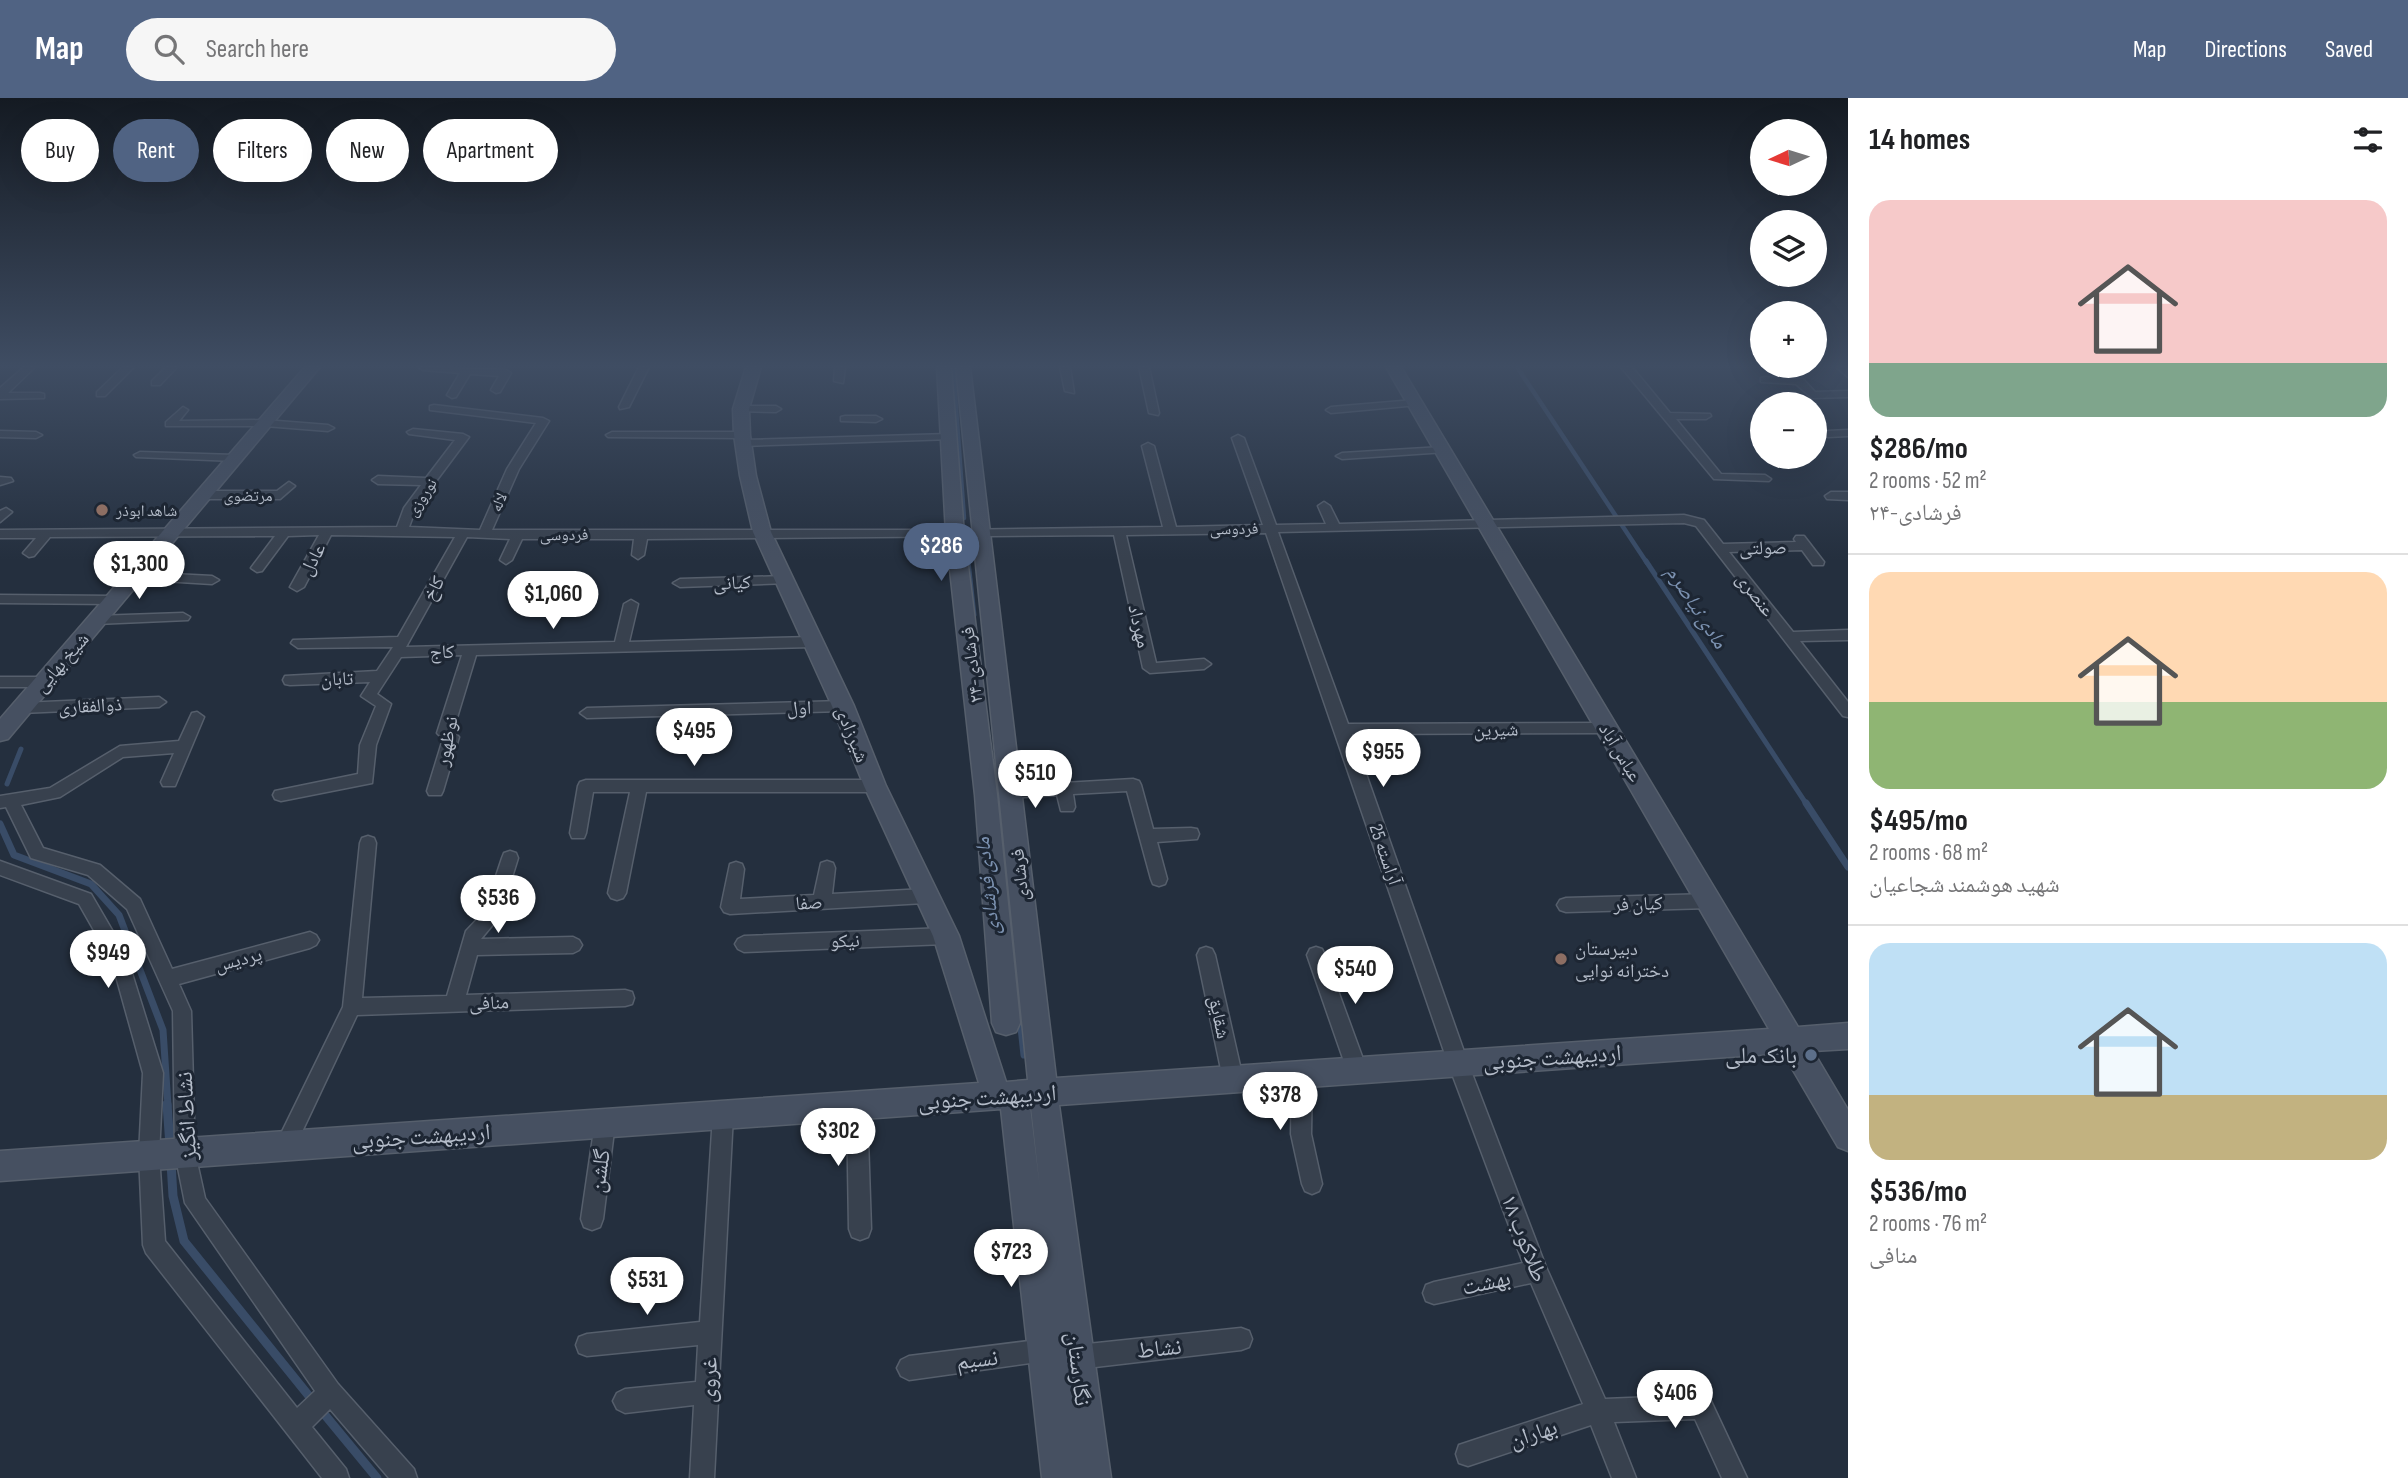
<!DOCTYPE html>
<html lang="en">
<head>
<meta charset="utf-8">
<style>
	body { margin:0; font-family:"Sofia Sans Condensed","Noto Naskh Arabic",sans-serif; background:#f6f6f6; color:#202124; height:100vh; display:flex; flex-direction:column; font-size:26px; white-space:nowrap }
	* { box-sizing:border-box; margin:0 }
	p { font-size:23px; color:#757577 }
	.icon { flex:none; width:38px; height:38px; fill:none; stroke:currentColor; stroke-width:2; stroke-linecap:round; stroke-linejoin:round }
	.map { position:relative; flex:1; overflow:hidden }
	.details { display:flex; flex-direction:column; background:#fff; width:560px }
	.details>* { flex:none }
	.hud { position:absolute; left:21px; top:21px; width:665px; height:63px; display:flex; gap:14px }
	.needle { width:46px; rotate:266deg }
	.controls { position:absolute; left:1750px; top:21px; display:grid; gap:14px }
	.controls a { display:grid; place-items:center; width:77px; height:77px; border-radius:50%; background:#fff; box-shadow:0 7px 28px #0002; font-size:35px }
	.price { position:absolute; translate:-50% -60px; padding:0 16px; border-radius:24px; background:#fff; color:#222; font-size:23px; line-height:46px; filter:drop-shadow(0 2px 4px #0008) }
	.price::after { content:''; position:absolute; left:50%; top:42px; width:21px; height:16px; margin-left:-10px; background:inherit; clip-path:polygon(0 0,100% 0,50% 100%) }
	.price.current { background:#506383; color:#fff }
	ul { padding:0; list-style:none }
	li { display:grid; align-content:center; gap:14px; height:371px; padding:0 21px }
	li+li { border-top:2px solid #e0e0e0 }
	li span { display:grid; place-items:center; height:217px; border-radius:21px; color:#555 }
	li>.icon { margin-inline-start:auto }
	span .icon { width:126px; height:126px; fill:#fffc; stroke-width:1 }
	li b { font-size:30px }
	h2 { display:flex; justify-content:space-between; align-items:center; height:84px; padding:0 21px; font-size:30px }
	.pill { padding:0 24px; border-radius:32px; background:#fff; box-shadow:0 7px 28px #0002; font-size:24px; line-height:63px }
	.pill.current { background:#506383; color:#fff }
	header { display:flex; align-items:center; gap:42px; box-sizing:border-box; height:98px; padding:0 35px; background:#506383; color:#fff }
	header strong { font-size:33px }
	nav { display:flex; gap:38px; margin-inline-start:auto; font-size:24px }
	.search { width:490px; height:63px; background:#f6f6f6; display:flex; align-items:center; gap:18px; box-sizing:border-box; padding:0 24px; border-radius:38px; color:#757577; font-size:26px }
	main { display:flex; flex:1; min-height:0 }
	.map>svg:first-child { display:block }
</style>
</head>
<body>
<header>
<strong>Map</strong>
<div class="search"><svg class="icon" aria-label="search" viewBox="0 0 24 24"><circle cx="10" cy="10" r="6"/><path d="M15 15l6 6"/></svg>Search here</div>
<nav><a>Map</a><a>Directions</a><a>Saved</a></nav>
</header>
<main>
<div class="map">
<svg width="1848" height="1380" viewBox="0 0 1848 1380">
	<rect width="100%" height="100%" fill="#242f3e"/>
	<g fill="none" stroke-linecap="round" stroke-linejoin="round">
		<path stroke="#394c67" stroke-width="4.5" d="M 953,269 L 964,420
			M 1517,269 L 1647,465
			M 966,448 L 968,465"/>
		<path stroke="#394c67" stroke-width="5" d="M 968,463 L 974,517
			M 1646,463 L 1807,707
			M 7,686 L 21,651"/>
		<path stroke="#394c67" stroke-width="7" d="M 1806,705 L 1848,769
			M 0,726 L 14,757 L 91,786 L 119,817 L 163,932 L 168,1008
			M 1017,893 L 1024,957"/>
		<path stroke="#394c67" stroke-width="9" d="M 167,1006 L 170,1048
			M 171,1065 L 173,1098 L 184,1143 L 313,1303
			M 320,1311 L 377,1380"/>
		<defs>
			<path id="street" d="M 24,269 L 35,269 L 8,295 L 40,295 L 44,296 L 44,300 L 0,301 L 0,290 Z
				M 123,269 L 134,269 L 105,298 L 97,298 L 97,294 Z
				M 166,269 L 177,269 L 160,287 L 152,287 L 152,283 Z
				M 418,269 L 506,272 L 511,275 L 500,294 L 496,295 L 491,292 L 499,278 L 470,276 L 456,299 L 452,300 L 447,297 L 460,275 L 423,272 Z
				M 639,269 L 649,269 L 629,309 L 620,311 L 619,309 Z
				M 835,269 L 845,269 L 843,285 L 834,283 Z
				M 1060,269 L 1070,269 L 1074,295 L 1065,293 Z
				M 1139,269 L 1149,269 L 1159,315 L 1158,317 L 1149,315 Z
				M 1621,269 L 1632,269 L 1670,315 L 1710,316 L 1711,318 L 1706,321 L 1676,321 L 1721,376 L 1765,377 L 1771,381 L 1769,383 L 1714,381 Z
				M 1836,269 L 1847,269 L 1848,279 Z
				M 1765,279 L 1803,281 L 1815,294 L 1848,293 L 1848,299 L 1812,300 L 1796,286 L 1761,284 L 1761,280 Z
				M 1414,302 L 1419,305 L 1418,307 L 1331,315 L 1326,312 L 1331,309 Z
				M 434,307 L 543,320 L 549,323 L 519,371 L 492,432 L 955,432 L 1163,429 L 1142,348 L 1148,345 L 1154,348 L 1176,429 L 1263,427 L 1232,340 L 1238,337 L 1244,340 L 1276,427 L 1326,426 L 1318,408 L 1324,404 L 1330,408 L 1339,426 L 1684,417 L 1704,422 L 1723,446 L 1796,444 L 1794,441 L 1796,438 L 1804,438 L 1824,464 L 1823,467 L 1813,467 L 1802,452 L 1729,454 L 1793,534 L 1848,532 L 1848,542 L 1800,543 L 1848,604 L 1848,619 L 1843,618 L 1696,428 L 1684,425 L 1278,434 L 1348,626 L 1607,625 L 1614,630 L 1607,635 L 1352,636 L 1468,965 L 1546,1169 L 1605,1301 L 1702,1297 L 1710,1301 L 1747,1380 L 1722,1380 L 1695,1321 L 1614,1324 L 1636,1380 L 1612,1380 L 1591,1327 L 1468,1368 L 1459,1365 L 1456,1356 L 1459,1347 L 1583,1306 L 1531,1185 L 1434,1206 L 1426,1203 L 1423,1195 L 1426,1187 L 1434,1184 L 1523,1165 L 1448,965 L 1266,435 L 1126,437 L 1156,565 L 1204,561 L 1211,566 L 1204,571 L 1150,575 L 1143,570 L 1114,437 L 647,441 L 644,457 L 638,461 L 632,457 L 634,441 L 522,441 L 512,462 L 506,466 L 500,462 L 510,441 L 467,439 L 406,549 L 615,544 L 624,506 L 631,502 L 638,506 L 629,544 L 812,539 L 819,544 L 812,549 L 476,557 L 453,633 L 459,639 L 443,693 L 441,697 L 429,697 L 427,693 L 443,641 L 437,635 L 462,557 L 401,559 L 377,596 L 391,606 L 376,647 L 372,685 L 281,703 L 275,701 L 273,697 L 275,693 L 358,676 L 360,647 L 376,608 L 361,598 L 370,584 L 290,587 L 285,586 L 283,582 L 285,578 L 377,573 L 393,549 L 298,550 L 291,545 L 293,542 L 398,539 L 455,439 L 331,437 L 304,489 L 297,493 L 290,489 L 319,437 L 288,438 L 262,473 L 257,474 L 251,470 L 275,438 L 50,439 L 34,458 L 29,459 L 23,455 L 36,440 L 0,440 L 0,432 L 397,429 L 404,410 L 421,387 L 378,386 L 372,382 L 378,378 L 426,380 L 455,342 L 409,336 L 407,334 L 413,331 L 463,336 L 469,339 L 416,410 L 409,429 L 480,432 L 507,371 L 536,325 L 430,312 L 430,308 Z
				M 741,308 L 776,308 L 781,311 L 776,314 L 737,313 L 736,311 Z
				M 183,309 L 188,312 L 179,323 L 265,322 L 328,327 L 334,330 L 328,333 L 265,328 L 166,328 L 166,324 Z
				M 845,318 L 876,318 L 882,321 L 876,324 L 841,323 L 841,319 Z
				M 1848,332 L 1848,338 L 1828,339 L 1822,336 L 1828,333 Z
				M 0,333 L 36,334 L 42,337 L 36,340 L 0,339 Z
				M 612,334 L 742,334 L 748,337 L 742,340 L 608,339 L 606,337 Z
				M 949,336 L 953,337 L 953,341 L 743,348 L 737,345 L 743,342 Z
				M 1442,349 L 1448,352 L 1446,354 L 1342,361 L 1336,358 L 1342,355 Z
				M 140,354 L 235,357 L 241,360 L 235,363 L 136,359 L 134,357 Z
				M 0,379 L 11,380 L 13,383 L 0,387 Z
				M 289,384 L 295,388 L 280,401 L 203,401 L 197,397 L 203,393 L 277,393 Z
				M 1831,394 L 1848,394 L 1848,402 L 1827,401 L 1825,398 Z
				M 6,410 L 12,414 L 0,424 L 0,413 Z
				M 134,474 L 212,478 L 219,482 L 212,486 L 129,481 L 129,475 Z
				M 785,478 L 792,482 L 790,485 L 680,489 L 673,485 L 680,481 Z
				M 0,497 L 114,498 L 121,502 L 114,506 L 0,505 Z
				M 183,515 L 190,519 L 188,522 L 96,526 L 89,522 L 96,518 Z
				M 0,579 L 44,579 L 51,584 L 44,589 L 0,589 Z
				M 159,599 L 166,604 L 159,609 L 21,615 L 14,610 L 21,605 Z
				M 843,603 L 850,608 L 843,613 L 587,620 L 580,615 L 587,610 Z
				M 197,614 L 204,619 L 175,688 L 163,688 L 161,684 L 174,655 L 123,659 L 60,699 L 21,707 L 43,750 L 100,767 L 140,801 L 172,871 L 310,834 L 316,837 L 319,842 L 316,847 L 310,850 L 179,886 L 191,913 L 195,1055 L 205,1100 L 338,1286 L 414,1371 L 417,1380 L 389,1380 L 330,1311 L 312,1329 L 346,1371 L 349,1380 L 322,1380 L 146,1155 L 143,1147 L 139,1057 L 143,975 L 112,864 L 79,806 L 0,777 L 0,763 L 91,796 L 126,856 L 163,975 L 159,1057 L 165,1143 L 297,1310 L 315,1293 L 185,1105 L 175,1055 L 173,913 L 127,811 L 88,777 L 31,760 L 6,709 L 0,710 L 0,698 L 50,690 L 120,648 L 179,643 L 192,615 Z
				M 1133,681 L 1139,683 L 1141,687 L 1153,731 L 1191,730 L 1197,731 L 1199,736 L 1197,741 L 1157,744 L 1167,781 L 1165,786 L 1159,788 L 1153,786 L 1151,781 L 1127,693 L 1073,696 L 1075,709 L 1073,713 L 1061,713 L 1057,697 L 1010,700 L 1004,698 L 1002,694 L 1004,690 L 1010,688 Z
				M 586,682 L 875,682 L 881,684 L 883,688 L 881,692 L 875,694 L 646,694 L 626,795 L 623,800 L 617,802 L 611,800 L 608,795 L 630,694 L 593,694 L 586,735 L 584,740 L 572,740 L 570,735 L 578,688 L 580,684 Z
				M 368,738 L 374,740 L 376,745 L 362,900 L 447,898 L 466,833 L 484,814 L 502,760 L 504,755 L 510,753 L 516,755 L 518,760 L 500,818 L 481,841 L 573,839 L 579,842 L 582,847 L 579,852 L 573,855 L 477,857 L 466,897 L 625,892 L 632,894 L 634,900 L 632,906 L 625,908 L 357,917 L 292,1055 L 285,1058 L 278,1055 L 275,1048 L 343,909 L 360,745 L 362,740 Z
				M 827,763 L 833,765 L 835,770 L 832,796 L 925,791 L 931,793 L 934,798 L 931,803 L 925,805 L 730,816 L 724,814 L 721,809 L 730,766 L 736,764 L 742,766 L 744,771 L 740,801 L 814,797 L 821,765 Z
				M 1710,796 L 1716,798 L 1719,803 L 1716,808 L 1710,810 L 1566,814 L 1560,812 L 1557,807 L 1560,802 L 1566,800 Z
				M 946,830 L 952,833 L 955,838 L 952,843 L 946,846 L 744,854 L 738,851 L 735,846 L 738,841 L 744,838 Z
				M 1206,849 L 1212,851 L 1215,857 L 1243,981 L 1240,988 L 1233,990 L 1226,988 L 1223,981 L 1197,857 L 1200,851 Z
				M 1316,849 L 1322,851 L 1325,857 L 1367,972 L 1364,978 L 1357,981 L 1350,978 L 1347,972 L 1307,857 L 1310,851 Z
				M 1302,967 L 1309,970 L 1312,976 L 1311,1036 L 1322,1086 L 1319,1093 L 1312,1096 L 1305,1093 L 1302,1086 L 1291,1036 L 1292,976 L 1295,970 Z
				M 857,999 L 864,1002 L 867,1009 L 871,1131 L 868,1139 L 860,1142 L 852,1139 L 849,1131 L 847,1009 L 850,1002 Z
				M 723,1007 L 730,1010 L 733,1017 L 714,1380 L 690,1380 L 694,1307 L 625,1315 L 617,1311 L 613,1303 L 617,1295 L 625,1291 L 696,1284 L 698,1247 L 587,1258 L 579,1255 L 576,1247 L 579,1239 L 587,1236 L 700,1224 L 713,1017 L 716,1010 Z
				M 605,1015 L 612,1018 L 615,1025 L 603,1121 L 600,1129 L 592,1132 L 584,1129 L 581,1121 L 595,1025 L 598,1018 Z
				M 1241,1230 L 1249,1233 L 1252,1241 L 1249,1249 L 1241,1252 L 1078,1271 L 1070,1267 L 1066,1259 L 1070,1251 L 1078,1247 Z
				M 1045,1241 L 1053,1244 L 1056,1252 L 1053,1260 L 1045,1263 L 909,1282 L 901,1278 L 897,1270 L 901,1262 L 909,1258 Z"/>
			<path id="secondary" d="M 305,269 L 320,269 L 8,641 L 0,643 L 0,621 Z
				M 746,269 L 761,269 L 749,311 L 750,337 L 756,378 L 771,434 L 854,608 L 886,688 L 959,838 L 1006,984 L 1028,982 L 956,269 L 970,269 L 1056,980 L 1769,931 L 1386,269 L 1401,269 L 1798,929 L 1848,925 L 1848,951 L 1813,953 L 1848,1012 L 1848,1053 L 1838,1049 L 1783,955 L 1059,1007 L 1111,1380 L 1042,1380 L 1001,1011 L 0,1083 L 0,1053 L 979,985 L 933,838 L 864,688 L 832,608 L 753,434 L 740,378 L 734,337 L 733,311 ZM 1030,1009 L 1031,1009 L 1040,1091 Z
				M 937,269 L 951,269 L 964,436 L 997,697 L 1020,925 L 1016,934 L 1006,937 L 996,934 L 992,925 L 975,697 L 946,436 Z"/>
		</defs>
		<use href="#street" stroke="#565f6c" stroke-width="3"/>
		<use href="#secondary" stroke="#565f6c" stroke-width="3"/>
		<use href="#street" fill="#38414e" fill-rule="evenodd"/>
		<use href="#secondary" fill="#465061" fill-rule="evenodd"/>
	</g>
	<linearGradient id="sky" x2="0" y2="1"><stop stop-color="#141a22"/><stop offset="0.58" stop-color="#3f4d63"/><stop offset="1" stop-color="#3f4d63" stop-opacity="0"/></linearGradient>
	<rect width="1848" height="462" fill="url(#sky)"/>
	<g fill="#8d6e63" stroke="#1d2633" stroke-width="2.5">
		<circle cx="102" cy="412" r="7"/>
		<circle cx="1561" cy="861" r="7"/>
	</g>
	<circle fill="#5c6f8a" stroke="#1d2633" stroke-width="2.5" cx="1811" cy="957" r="7"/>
	<g text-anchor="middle" stroke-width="6" stroke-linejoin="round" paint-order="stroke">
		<g font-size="16" fill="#b4bcc9" stroke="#1d2633">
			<text x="248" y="403">مرتضوی</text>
			<text transform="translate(421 399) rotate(-57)" y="6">نوروزی</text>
			<text transform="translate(498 404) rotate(-66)" y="6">لاله</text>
			<text transform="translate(1234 430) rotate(-1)" y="6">فردوسی</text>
			<text transform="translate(564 436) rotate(-1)" y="6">فردوسی</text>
		</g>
		<g font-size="16" fill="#b4bcc9" stroke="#1d2633" text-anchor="start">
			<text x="116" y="418">شاهد ابوذر</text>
		</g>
		<g font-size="19" fill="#b4bcc9" stroke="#1d2633">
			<text transform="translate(1763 449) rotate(-1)" y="7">صولتی</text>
			<text transform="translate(312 461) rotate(-61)" y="7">عادل</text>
			<text transform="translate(732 484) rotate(-2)" y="7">کیانی</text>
			<text transform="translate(433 490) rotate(-61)" y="7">کاخ</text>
			<text transform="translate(1756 496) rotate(52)" y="7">عنصری</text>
			<text transform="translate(1140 528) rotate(77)" y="7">مهرداد</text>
			<text transform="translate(442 553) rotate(-1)" y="7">کاج</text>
			<text transform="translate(61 564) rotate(-49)" y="7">شیخ بهایی</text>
			<text transform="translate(971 567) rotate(-97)" y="7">۲۴-فرشادی</text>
			<text transform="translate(337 580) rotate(-2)" y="7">تابان</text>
			<text transform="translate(90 607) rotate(-3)" y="7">ذوالفقاری</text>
			<text transform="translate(799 609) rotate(-2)" y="7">اول</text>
			<text transform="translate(1496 631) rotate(-1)" y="7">شیرین</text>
			<text transform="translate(853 636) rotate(68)" y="7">شیرزادی</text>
			<text transform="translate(446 643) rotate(-79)" y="7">نوظهور</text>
			<text transform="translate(1621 654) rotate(59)" y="7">عباس آباد</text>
			<text transform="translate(1386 756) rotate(71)" y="7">آراسته 25</text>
			<text transform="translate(1019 777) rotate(-96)" y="7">فرشادی</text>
			<text transform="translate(809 804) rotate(-3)" y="7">صفا</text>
			<text transform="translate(1638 805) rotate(-2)" y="7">کیان فر</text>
			<text transform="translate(845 842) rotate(-2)" y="7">نیکو</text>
			<text transform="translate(238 861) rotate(-15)" y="7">پردیس</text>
			<text transform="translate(489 904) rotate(-2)" y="7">منافی</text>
			<text transform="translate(1220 919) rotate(78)" y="7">شقایق</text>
		</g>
		<g font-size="19" fill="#b4bcc9" stroke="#1d2633" text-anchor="start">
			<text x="1575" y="857">دبیرستان<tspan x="1575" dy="22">دخترانه نوایی</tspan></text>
		</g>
		<g font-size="21" font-style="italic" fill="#7c92b1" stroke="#1d2633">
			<text transform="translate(1697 509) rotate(57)" y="7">مادی نیاصرم</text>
			<text transform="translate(987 788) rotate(-96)" y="7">مادی فرشادی</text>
		</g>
		<g font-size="23" fill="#b4bcc9" stroke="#1d2633" text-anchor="end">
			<text x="1797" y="965">بانک ملی</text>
		</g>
		<g font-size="23" fill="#b4bcc9" stroke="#1d2633">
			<text transform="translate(1552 959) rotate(-4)" y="8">اردیبهشت جنوبی</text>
			<text transform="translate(987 999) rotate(-4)" y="8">اردیبهشت جنوبی</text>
			<text transform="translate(186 1018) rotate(-93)" y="8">نشاط انگیز</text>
			<text transform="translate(421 1038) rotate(-4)" y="8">اردیبهشت جنوبی</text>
			<text transform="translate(599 1073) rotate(-82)" y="8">گلشن</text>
			<text transform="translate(1525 1140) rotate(69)" y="8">طلاکوب ۱۸</text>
			<text transform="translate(1486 1184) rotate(-12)" y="8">بهشت</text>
			<text transform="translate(1159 1250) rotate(-6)" y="8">نشاط</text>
			<text transform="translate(977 1261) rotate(-7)" y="8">نسیم</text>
			<text transform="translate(1079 1271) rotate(83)" y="8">نگارستان</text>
			<text transform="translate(708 1282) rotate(-87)" y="8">غروی</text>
			<text transform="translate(1533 1335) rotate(-18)" y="8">بهاران</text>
		</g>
	</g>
</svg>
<div class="controls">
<a><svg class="needle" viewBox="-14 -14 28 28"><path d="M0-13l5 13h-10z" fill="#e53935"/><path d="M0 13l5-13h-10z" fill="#757577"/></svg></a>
<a><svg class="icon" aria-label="layers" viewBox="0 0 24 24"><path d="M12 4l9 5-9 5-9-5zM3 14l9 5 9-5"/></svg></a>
<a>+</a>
<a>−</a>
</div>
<b class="price current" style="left:941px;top:485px">$286</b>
<b class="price" style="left:139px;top:503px">$1,300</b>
<b class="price" style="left:553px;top:533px">$1,060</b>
<b class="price" style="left:694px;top:670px">$495</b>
<b class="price" style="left:1383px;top:691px">$955</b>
<b class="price" style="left:1035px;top:712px">$510</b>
<b class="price" style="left:498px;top:837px">$536</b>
<b class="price" style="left:108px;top:892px">$949</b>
<b class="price" style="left:1355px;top:908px">$540</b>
<b class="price" style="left:1280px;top:1034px">$378</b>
<b class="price" style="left:838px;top:1070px">$302</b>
<b class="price" style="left:1011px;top:1191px">$723</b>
<b class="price" style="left:647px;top:1219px">$531</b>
<b class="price" style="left:1675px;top:1332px">$406</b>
<div class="hud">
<a class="pill">Buy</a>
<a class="pill current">Rent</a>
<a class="pill">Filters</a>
<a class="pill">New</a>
<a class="pill">Apartment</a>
</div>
</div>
<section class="details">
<h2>14 homes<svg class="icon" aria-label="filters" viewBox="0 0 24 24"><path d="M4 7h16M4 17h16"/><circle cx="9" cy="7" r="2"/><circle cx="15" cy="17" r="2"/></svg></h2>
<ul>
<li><span style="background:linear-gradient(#f6c9c9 75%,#7fa58c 0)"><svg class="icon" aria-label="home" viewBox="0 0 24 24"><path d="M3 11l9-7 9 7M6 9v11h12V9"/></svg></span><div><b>$286/mo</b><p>2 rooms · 52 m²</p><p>۲۴-فرشادی</p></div></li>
<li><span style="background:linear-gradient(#ffd9b3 60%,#8fb573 0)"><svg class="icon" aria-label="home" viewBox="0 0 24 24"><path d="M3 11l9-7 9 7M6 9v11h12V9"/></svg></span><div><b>$495/mo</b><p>2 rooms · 68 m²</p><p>شهید هوشمند شجاعیان</p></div></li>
<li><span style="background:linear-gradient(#bfe0f5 70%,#c2b280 0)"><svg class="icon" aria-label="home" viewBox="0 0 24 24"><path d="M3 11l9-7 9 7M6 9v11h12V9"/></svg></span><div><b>$536/mo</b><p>2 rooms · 76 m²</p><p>منافی</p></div></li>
</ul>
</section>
</main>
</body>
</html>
